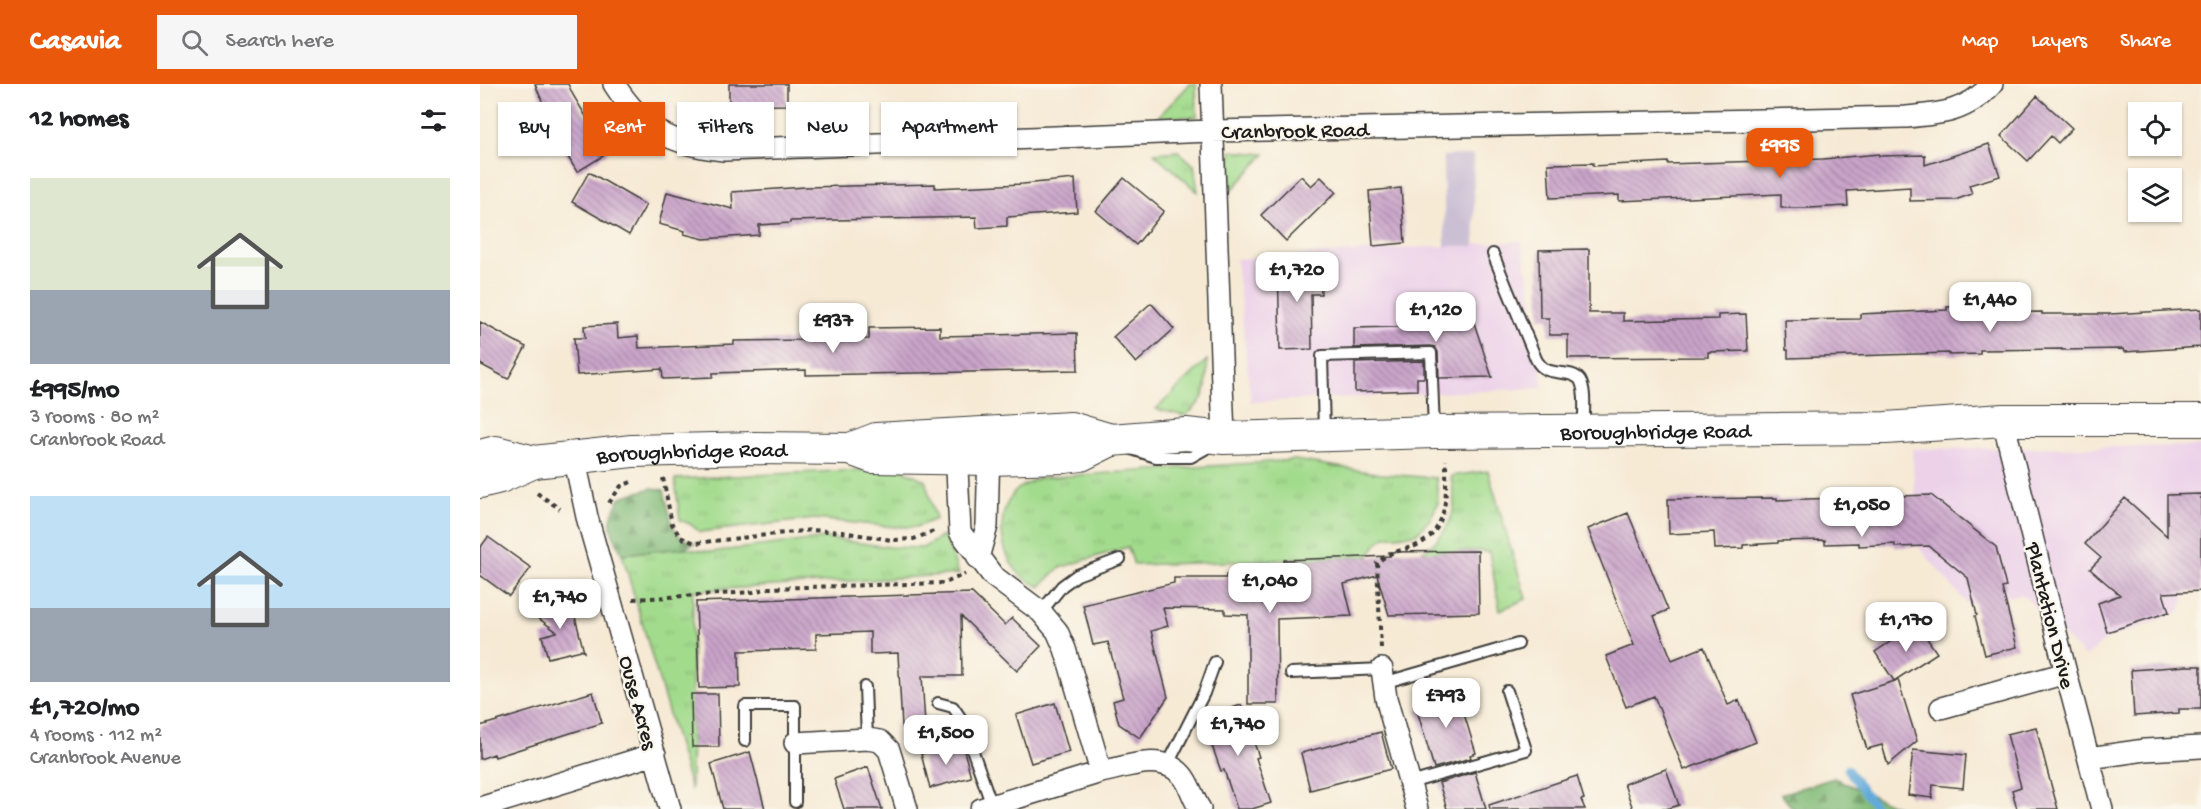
<!DOCTYPE html>
<html lang="en">
<head>
<meta charset="utf-8">
<style>
	body { margin:0; font-family:"Gochi Hand",sans-serif; background:#f6f6f6; color:#202124; height:100vh; display:flex; flex-direction:column; font-size:22px; white-space:nowrap }
	* { box-sizing:border-box; margin:0 }
	p { font-size:20px; color:#757577 }
	.icon { flex:none; width:33px; height:33px; fill:none; stroke:currentColor; stroke-width:2; stroke-linecap:round; stroke-linejoin:round }
	.map { position:relative; flex:1; overflow:hidden }
	.panel { display:flex; flex-direction:column; background:#fff; width:480px }
	.panel>* { flex:none }
	.banner { position:absolute; left:18px; top:18px; width:570px; height:54px; display:flex; gap:12px }
	.controls { position:absolute; left:1648px; top:18px; display:grid; gap:12px }
	.controls a { display:grid; place-items:center; width:54px; height:54px; border-radius:0px; background:#fff; box-shadow:0 2px 4px #0004; font-size:30px }
	.price { position:absolute; translate:-50% -51px; padding:0 14px; border-radius:12px; background:#fff; color:#222; font-size:20px; line-height:39px; filter:drop-shadow(0 2px 3px #0008) }
	.price::after { content:''; position:absolute; left:50%; top:36px; width:18px; height:14px; margin-left:-9px; background:inherit; clip-path:polygon(0 0,100% 0,50% 100%) }
	.price.active { background:#ea580c; color:#fff }
	ul { padding:0; list-style:none }
	li { display:grid; align-content:center; gap:12px; height:318px; padding:0 30px }
	li span { display:grid; place-items:center; height:186px; border-radius:0px; color:#555 }
	li>.icon { margin-inline-start:auto }
	span .icon { width:108px; height:108px; fill:#fffc; stroke-width:1 }
	li b { font-size:26px }
	h2 { display:flex; justify-content:space-between; align-items:center; height:72px; padding:0 30px; font-size:26px }
	.pill { padding:0 21px; border-radius:0px; background:#fff; box-shadow:0 2px 4px #0004; font-size:21px; line-height:54px }
	.pill.active { background:#ea580c; color:#fff }
	header { display:flex; align-items:center; gap:36px; box-sizing:border-box; height:84px; padding:0 30px; background:#ea580c; color:#fff }
	header strong { font-size:28px }
	nav { display:flex; gap:33px; margin-inline-start:auto; font-size:21px }
	.search { width:420px; height:54px; background:#f6f6f6; display:flex; align-items:center; gap:15px; box-sizing:border-box; padding:0 21px; border-radius:0px; color:#757577; font-size:22px }
	main { display:flex; flex:1; min-height:0 }
	.map>svg:first-child { display:block }
</style>
</head>
<body>
<header>
<strong>Casavia</strong>
<div class="search"><svg class="icon" aria-label="search" viewBox="0 0 24 24"><circle cx="10" cy="10" r="6"/><path d="M15 15l6 6"/></svg>Search here</div>
<nav><a>Map</a><a>Layers</a><a>Share</a></nav>
</header>
<main>
<section class="panel">
<h2>12 homes<svg class="icon" aria-label="filters" viewBox="0 0 24 24"><path d="M4 7h16M4 17h16"/><circle cx="9" cy="7" r="2"/><circle cx="15" cy="17" r="2"/></svg></h2>
<ul>
<li><span style="background:linear-gradient(#dfe7d0 60%,#9aa5b1 0)"><svg class="icon" aria-label="home" viewBox="0 0 24 24"><path d="M3 11l9-7 9 7M6 9v11h12V9"/></svg></span><div><b>£995/mo</b><p>3 rooms · 80 m²</p><p>Cranbrook Road</p></div></li>
<li><span style="background:linear-gradient(#bfe0f5 60%,#9aa5b1 0)"><svg class="icon" aria-label="home" viewBox="0 0 24 24"><path d="M3 11l9-7 9 7M6 9v11h12V9"/></svg></span><div><b>£1,720/mo</b><p>4 rooms · 112 m²</p><p>Cranbrook Avenue</p></div></li>
</ul>
</section>
<div class="map">
<svg width="1721" height="725" viewBox="0 0 1721 725">
	<defs>
		<pattern id="grass-tufts" width="24" height="20" patternUnits="userSpaceOnUse" patternTransform="scale(1.5)"><rect width="24" height="20" fill="#a3db8d"/><path d="M3 7l-1-3M5 7V3M7 7l1-3M15 17l-1-3M17 17v-4M19 17l1-3" fill="none" stroke="#8cbb79"/></pattern>
		<pattern id="forest-firs" width="22" height="20" patternUnits="userSpaceOnUse" patternTransform="scale(1.5)"><rect width="22" height="20" fill="#82bb78"/><path d="M5 1l3.5 6h-7zM16 11l3.5 6h-7z" fill="#6a9762"/></pattern>
		<pattern id="building-back-hatch" width="6" height="6" patternUnits="userSpaceOnUse" patternTransform="scale(1.5)"><rect width="6" height="6" fill="#caa4ca"/><path d="M-1 5l2 2M0 0l6 6M5-1l2 2" fill="none" stroke="#a385a3"/></pattern>
	</defs>
	<rect width="100%" height="100%" fill="#fbf7ec"/>
	<filter id="ink" filterUnits="userSpaceOnUse"><feTurbulence type="fractalNoise" baseFrequency=".0167" numOctaves="2"/><feDisplacementMap in="SourceGraphic" scale="12" xChannelSelector="R" yChannelSelector="G"/><feConvolveMatrix kernelMatrix="1 2 1 2 8 2 1 2 1" color-interpolation-filters="sRGB"/></filter>
	<filter id="wash" filterUnits="userSpaceOnUse"><feTurbulence type="fractalNoise" baseFrequency=".008" numOctaves="4" result="noise"/><feDisplacementMap in="SourceGraphic" scale="24" xChannelSelector="R" yChannelSelector="G"/><feGaussianBlur stdDeviation="1.35" result="paint"/><feColorMatrix in="noise" values="0 0 0 0 0 0 0 0 0 0 0 0 0 0 0 0 0 1.4 0 .05"/><feComposite in="paint" operator="in"/></filter>
	<g filter="url(#wash)">
		<rect width="100%" height="100%" fill="#f6ead5"/>
		<path fill="#ecd1e9" d="M 1042,157 L 1061,267 L 1062,304 L 771,318 L 756,175 Z
			M 1721,362 L 1721,507 L 1706,508 L 1700,528 L 1628,554 L 1605,573 L 1542,510 L 1487,520 L 1438,462 L 1432,365 Z"/>
		<path fill="#cbbfd4" d="M 993,71 L 995,162 L 965,162 L 963,72 Z"/>
		<path fill="url(#grass-tufts)" stroke="#607c54" stroke-width="1.5" d="M 710,0 L 716,0 L 717,33 L 678,33 Z
			M 698,67 L 714,81 L 718,108 L 674,69 Z
			M 751,67 L 785,70 L 751,107 Z
			M 727,276 C 727,304 729,314 705,332 L 676,325 Z
			M 815,376 L 901,390 L 956,394 L 958,419 L 950,435 L 936,450 L 905,453 L 897,459 L 888,473 L 654,481 L 648,463 L 579,484 L 560,503 C 555,500 548,497 544,494 C 519,475 513,426 538,405 C 544,401 552,397 559,394 Z
			M 419,384 L 445,396 L 456,435 L 436,443 L 414,443 L 335,435 L 220,448 L 210,440 L 200,436 L 195,395 Z
			M 1008,387 L 1046,515 L 1020,526 L 1009,468 L 998,467 L 940,469 C 957,460 973,440 974,420 C 974,411 972,401 971,392 Z
			M 464,451 L 479,490 L 213,507 L 211,706 L 142,470 L 203,464 L 232,468 L 346,454 L 409,463 L 443,464 Z"/>
		<path fill="url(#forest-firs)" stroke="#4f6c4a" stroke-width="1.5" d="M 172,404 L 184,406 L 192,440 L 200,453 L 215,459 L 203,464 L 142,470 C 129,442 125,440 141,413 Z
			M 1354,694 L 1422,725 L 1313,725 L 1301,710 Z"/>
		<g fill="none" stroke-linecap="round" stroke-linejoin="round">
			<path stroke="#64aada" stroke-width="8" d="M 1367,685 L 1397,725"/>
		</g>
		<g id="blocks">
			<path fill="url(#building-back-hatch)" d="M 55,0 L 88,0 L 93,11 L 128,69 L 97,88 L 70,43 L 72,41 Z
				M 249,0 L 307,0 L 307,21 L 249,22 Z
				M 1557,12 L 1592,44 L 1578,59 L 1571,52 L 1548,77 L 1521,52 Z
				M 1509,60 L 1520,92 L 1489,101 L 1492,110 L 1475,116 L 1430,117 L 1430,103 L 1367,107 L 1368,122 L 1329,124 L 1301,124 L 1301,110 L 1139,117 L 1139,111 L 1070,114 L 1068,80 L 1113,79 L 1113,82 L 1188,78 L 1188,80 L 1343,75 L 1399,70 L 1399,72 L 1445,71 L 1445,81 Z
				M 109,88 L 166,121 L 149,151 L 92,118 Z
				M 821,92 L 831,102 L 841,93 L 856,108 L 806,157 L 781,131 Z
				M 644,94 L 684,127 L 656,161 L 616,127 Z
				M 595,95 L 597,128 L 527,133 L 527,142 L 497,144 L 496,133 L 310,137 L 310,139 L 279,141 L 279,151 L 224,155 L 204,150 L 205,147 L 179,140 L 187,108 L 253,125 L 252,108 L 325,103 L 455,100 L 455,104 L 543,100 Z
				M 921,104 L 925,159 L 893,162 L 889,107 Z
				M 1109,165 L 1109,229 L 1143,229 L 1143,237 L 1238,235 L 1238,231 L 1266,230 L 1268,267 L 1228,268 L 1228,273 L 1088,274 L 1088,251 L 1069,251 L 1069,234 L 1060,234 L 1059,166 Z
				M 840,178 L 841,210 L 831,210 L 832,265 L 800,266 L 798,179 Z
				M 671,219 L 694,245 L 656,279 L 633,253 Z
				M 977,220 L 993,236 L 1012,293 L 959,294 L 958,268 L 955,263 L 951,262 L 874,264 L 874,244 L 961,242 L 961,224 Z
				M 1499,222 L 1499,229 L 1562,228 L 1562,230 L 1630,230 L 1721,225 L 1721,263 L 1644,268 L 1643,265 L 1582,266 L 1582,265 L 1500,266 L 1500,270 L 1469,271 L 1469,269 L 1308,274 L 1308,266 L 1306,266 L 1305,236 L 1380,235 L 1380,230 L 1467,226 L 1467,223 Z
				M 0,238 L 46,263 L 28,295 L 0,280 Z
				M 137,240 L 138,254 L 158,252 L 159,264 L 254,260 L 254,257 L 389,255 L 389,244 L 460,243 L 460,252 L 597,249 L 598,286 L 326,291 L 326,286 L 233,289 L 233,293 L 183,295 L 182,285 L 97,291 L 94,254 L 105,254 L 104,242 Z
				M 944,277 L 944,294 L 937,294 L 937,306 L 875,308 L 875,279 Z
				M 1721,410 L 1721,507 L 1683,509 L 1689,528 L 1627,548 L 1618,519 L 1640,511 L 1610,485 L 1621,474 L 1605,460 L 1645,414 L 1687,452 L 1687,411 Z
				M 1451,411 L 1516,463 L 1526,503 L 1522,504 L 1537,563 L 1505,571 L 1495,532 L 1497,531 L 1488,494 L 1449,462 L 1415,463 L 1415,460 L 1379,462 L 1379,459 L 1345,460 L 1345,456 L 1298,457 L 1298,459 L 1263,461 L 1263,464 L 1235,465 L 1234,448 L 1189,450 L 1188,415 L 1297,414 L 1297,416 Z
				M 1148,429 L 1188,526 L 1174,532 L 1192,576 L 1224,563 L 1248,621 L 1259,616 L 1276,658 L 1204,686 L 1174,612 L 1146,623 L 1126,572 L 1154,561 L 1108,445 Z
				M 8,453 L 51,484 L 29,512 L 0,491 L 0,464 Z
				M 998,467 L 999,529 L 909,531 L 897,491 L 864,500 L 872,532 L 797,535 L 798,620 L 768,620 L 768,531 L 745,530 L 745,525 L 683,524 L 688,542 L 671,547 L 688,613 L 660,654 L 639,640 L 633,617 L 643,614 L 628,558 L 613,561 L 603,521 L 694,499 L 694,494 L 746,494 L 746,491 L 805,493 L 804,476 L 910,472 L 909,468 Z
				M 492,509 L 525,541 L 532,534 L 561,562 L 537,587 L 481,532 L 482,592 L 442,592 L 445,641 L 422,643 L 418,569 L 390,570 L 390,548 L 336,550 L 336,565 L 259,567 L 260,603 L 219,604 L 216,518 Z
				M 91,517 L 104,568 L 101,566 L 68,574 L 62,552 L 77,548 L 50,528 Z
				M 1437,540 L 1457,569 L 1414,597 L 1395,568 Z
				M 1707,582 L 1721,582 L 1721,625 L 1699,625 L 1699,629 L 1654,632 L 1651,586 Z
				M 1418,596 L 1437,657 L 1408,681 L 1402,661 L 1387,665 L 1370,611 Z
				M 976,604 L 996,669 L 990,671 L 991,674 L 954,684 L 937,626 L 947,624 L 944,614 Z
				M 113,608 L 122,639 L 15,673 L 14,670 L 0,675 L 0,642 Z
				M 211,610 L 238,610 L 239,663 L 212,663 Z
				M 575,619 L 589,668 L 551,679 L 536,631 Z
				M 761,621 L 779,673 L 776,674 L 791,719 L 772,725 L 757,725 L 744,686 L 741,687 L 722,634 Z
				M 1556,643 L 1570,697 L 1578,725 L 1537,725 L 1532,706 L 1541,703 L 1527,650 Z
				M 901,648 L 911,685 L 830,706 L 821,669 Z
				M 482,659 L 491,693 L 450,704 L 441,670 Z
				M 1433,666 L 1486,671 L 1483,704 L 1453,701 L 1452,714 L 1428,711 Z
				M 270,668 L 285,725 L 243,725 L 231,680 Z
				M 388,683 L 402,725 L 364,725 L 354,695 Z
				M 1186,685 L 1199,721 L 1186,725 L 1153,725 L 1144,700 Z
				M 995,688 L 1006,725 L 967,725 L 959,699 Z
				M 1097,692 L 1104,715 L 1101,716 L 1105,725 L 1010,725 L 1009,721 Z"/>
		</g>
	</g>
	<g filter="url(#ink)">
		<use href="#blocks" fill-opacity="0" stroke="#3d3b38" stroke-width="1.5"/>
		<g fill="none" stroke-linecap="round" stroke-linejoin="round">
			<defs>
				<path id="lane" d="M 1013,170 L 1056,275 C 1058,279 1061,283 1065,285 C 1075,291 1093,286 1100,296 C 1107,308 1103,330 1104,343
					M 844,348 L 842,272 L 951,269 L 954,345
					M 649,364 L 676,373 L 711,373 L 734,360
					M 561,528 L 582,502 L 597,491 L 640,475
					M 811,589 L 902,585
					M 903,599 L 1038,560
					M 385,603 L 387,655
					M 458,619 L 473,623 L 482,636 L 512,722
					M 265,657 L 265,622 L 315,622 L 315,718
					M 688,680 L 724,609 L 735,578
					M 930,699 L 1046,666 L 1027,607"/>
				<path id="street" d="M 134,0 C 163,45 190,61 244,66 L 731,47 L 1426,33 C 1461,30 1487,28 1512,0
					M 731,0 L 744,354
					M 1523,336 L 1586,589 L 1622,725
					M 476,364 L 480,448 L 513,492 L 561,528 L 577,547 L 585,565 L 621,688 C 647,683 681,668 702,691 C 710,700 713,715 720,725
					M 94,372 L 107,433 L 190,725
					M 498,474 L 507,442 L 509,364
					M 902,585 L 906,614 L 937,725
					M 1461,624 L 1586,589
					M 315,659 L 387,655 L 400,657 L 409,666 L 427,725
					M 1609,674 L 1665,666 L 1721,663
					M 0,724 L 175,670
					M 501,725 L 621,688"/>
				<g id="primary">
					<path id="s1" d="M 370,365 L 396,355 L 591,344 L 631,356 L 706,350 L 744,354 L 955,348 L 1406,344 L 1523,336 L 1721,336"/>
					<path d="M 0,372 L 16,368 L 54,378"/>
					<path id="s2" d="M 0,398 L 20,393 L 54,378 L 152,367 L 274,364 L 370,365 L 392,373 L 509,375 L 585,373 L 601,371 L 631,356"/>
				</g>
			</defs>
			<use href="#lane" stroke="#3d3b38" stroke-width="14"/>
			<use href="#street" stroke="#3d3b38" stroke-width="24"/>
			<use href="#primary" stroke="#3d3b38" stroke-width="34"/>
			<path stroke="#3d3b38" stroke-width="4" stroke-dasharray="4.5 4.5" stroke-linecap="butt" d="M 183,394 L 192,440 L 200,453 L 215,459 L 332,446 L 362,448 L 412,456 L 434,455 L 456,446
				M 57,409 L 80,425
				M 129,419 L 141,402 L 154,397
				M 153,515 L 273,508 L 289,504 L 465,499 L 485,490
				M 901,564 L 897,479 C 912,466 918,468 935,462 C 970,448 966,408 966,376"/>
			<use href="#lane" stroke="#fff" stroke-width="10"/>
			<use href="#street" stroke="#fff" stroke-width="21"/>
			<use href="#primary" stroke="#fff" stroke-width="32"/>
		</g>
	</g>
	<g text-anchor="middle" stroke-width="4.5" stroke-linejoin="round" paint-order="stroke">
		<g font-size="22" fill="#1c1c1c" stroke="#fbf7ec">
			<text transform="translate(815 45) rotate(-1)" y="8">Cranbrook Road</text>
			<text dy="8" stroke="none"><textPath href="#s1" startOffset="810">Boroughbridge Road</textPath></text>
			<text dy="8" stroke="none"><textPath href="#s2" startOffset="216">Boroughbridge Road</textPath></text>
			<text transform="translate(1572 531) rotate(76)" y="8">Plantation Drive</text>
			<text transform="translate(160 618) rotate(75)" y="8">Ouse Acres</text>
		</g>
	</g>
</svg>
<div class="controls">
<a><svg class="icon" aria-label="locate" viewBox="0 0 24 24"><circle cx="12" cy="12" r="6"/><path d="M12 2v4M12 18v4M2 12h4M18 12h4"/></svg></a>
<a><svg class="icon" aria-label="layers" viewBox="0 0 24 24"><path d="M12 4l9 5-9 5-9-5zM3 14l9 5 9-5"/></svg></a>
</div>
<b class="price active" style="left:1300px;top:95px">£995</b>
<b class="price" style="left:817px;top:219px">£1,720</b>
<b class="price" style="left:1510px;top:249px">£1,440</b>
<b class="price" style="left:956px;top:259px">£1,120</b>
<b class="price" style="left:353px;top:270px">£937</b>
<b class="price" style="left:1382px;top:454px">£1,050</b>
<b class="price" style="left:790px;top:530px">£1,040</b>
<b class="price" style="left:80px;top:546px">£1,740</b>
<b class="price" style="left:1426px;top:569px">£1,170</b>
<b class="price" style="left:966px;top:645px">£793</b>
<b class="price" style="left:758px;top:673px">£1,740</b>
<b class="price" style="left:466px;top:682px">£1,500</b>
<div class="banner">
<a class="pill">Buy</a>
<a class="pill active">Rent</a>
<a class="pill">Filters</a>
<a class="pill">New</a>
<a class="pill">Apartment</a>
</div>
</div>
</main>
</body>
</html>
